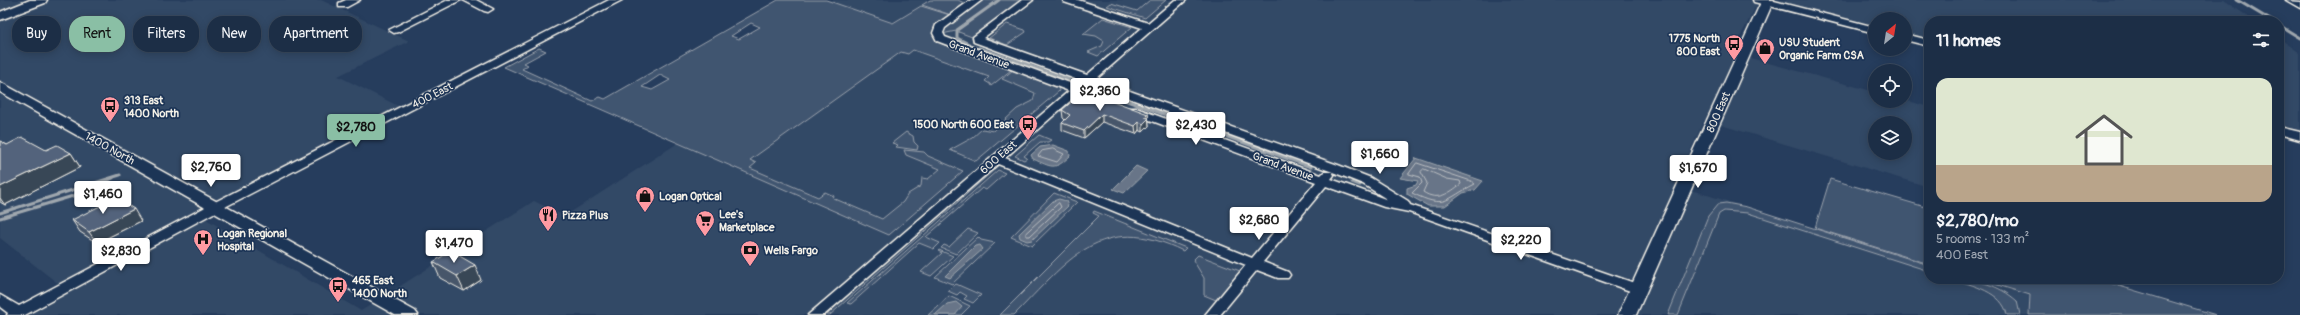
<!DOCTYPE html>
<html lang="en">
<head>
<meta charset="utf-8">
<style>
	body { margin:0; font-family:Pangolin,sans-serif; background:#25364d; color:#f1f3f6; height:100vh; display:flex; flex-direction:column; font-size:15px; white-space:nowrap }
	* { box-sizing:border-box; margin:0 }
	p { font-size:13px; color:#a0a8b3 }
	.icon { flex:none; width:22px; height:22px; fill:none; stroke:currentColor; stroke-width:2; stroke-linecap:round; stroke-linejoin:round }
	.map { position:relative; flex:1; overflow:hidden }
	.side { position:absolute; left:1924px; top:16px; width:360px; height:268px; display:flex; flex-direction:column; background:#1c2e46; border-radius:16px; box-shadow:0 2px 10px #0003,0 0 0 1px #3a4a5f }
	.side>* { flex:none }
	.banner { position:absolute; left:12px; top:16px; width:380px; height:36px; display:flex; gap:8px }
	.needle { width:26px; rotate:30deg }
	.buttons { position:absolute; left:1868px; top:12px; display:grid; gap:8px }
	.buttons a { display:grid; place-items:center; width:44px; height:44px; border-radius:50%; background:#1c2e46; box-shadow:0 2px 10px #0003,0 0 0 1px #3a4a5f; font-size:20px }
	.price { position:absolute; translate:-50% -34px; padding:0 9px; border-radius:4px; background:#fff; color:#222; font-size:13px; line-height:26px; filter:drop-shadow(0 1px 2px #0008) }
	.price::after { content:''; position:absolute; left:50%; top:24px; width:12px; height:9px; margin-left:-6px; background:inherit; clip-path:polygon(0 0,100% 0,50% 100%) }
	.price.active { background:#8abfa5; color:#111 }
	ul { padding:0; list-style:none }
	li { display:grid; align-content:center; gap:8px; height:212px; padding:0 12px }
	li span { display:grid; place-items:center; height:124px; border-radius:12px; color:#555 }
	li>.icon { margin-inline-start:auto }
	span .icon { width:72px; height:72px; fill:#fffc; stroke-width:1 }
	li b { font-size:17px }
	h2 { display:flex; justify-content:space-between; align-items:center; height:48px; padding:0 12px; font-size:17px }
	.tag { padding:0 14px; border-radius:16px; background:#1c2e46; box-shadow:0 2px 10px #0003,0 0 0 1px #3a4a5f; font-size:14px; line-height:36px }
	.tag.active { background:#8abfa5; color:#111 }
	.map>svg:first-child { display:block }
</style>
</head>
<body>
<div class="map">
<svg width="2300" height="315" viewBox="0 0 2300 315">
	<rect width="100%" height="100%" fill="#263d5d"/>
	<filter id="ink" filterUnits="userSpaceOnUse"><feTurbulence type="fractalNoise" baseFrequency=".025" numOctaves="2"/><feDisplacementMap in="SourceGraphic" scale="8" xChannelSelector="R" yChannelSelector="G"/><feConvolveMatrix kernelMatrix="1 2 1 2 8 2 1 2 1" color-interpolation-filters="sRGB"/></filter>
	<g filter="url(#ink)">
		<path fill="#334966" fill-rule="evenodd" d="M 0,0 L 321,0 L 409,41 L 338,76 L 410,112 L 206,219 L 361,311 L 534,201 L 565,216 L 678,143 L 724,161 L 816,0 L 1759,0 L 1732,53 L 1875,92 L 1875,101 L 1905,100 L 1929,107 L 1929,187 L 1704,120 L 1675,185 L 1929,264 L 1929,279 L 1978,279 L 2030,295 L 2029,315 L 27,315 L 69,292 L 0,238 ZM 1875,123 L 1905,123 L 1905,153 L 1875,153 Z
			M 1772,0 L 2224,0 L 2254,21 L 1929,21 L 1929,39 L 1905,33 L 1905,19 L 1875,19 L 1875,25 Z
			M 2279,38 L 2300,53 L 2300,130 L 2279,125 Z"/>
		<path fill="#40546f" stroke="#9aa2ac" fill-rule="evenodd" d="M 778,0 L 826,0 L 893,23 L 921,6 L 950,15 L 934,31 L 934,37 L 942,44 L 1011,70 L 991,86 L 990,84 L 985,81 L 989,77 L 913,50 L 908,54 L 901,52 L 750,160 L 756,163 L 750,168 L 818,197 L 825,192 L 834,196 L 833,198 L 882,219 L 903,202 L 908,194 L 921,186 L 922,178 L 928,179 L 940,169 L 906,155 L 904,150 L 924,152 L 928,156 L 963,171 L 889,235 L 504,67 L 539,48 L 546,51 L 524,63 L 528,65 L 522,69 L 592,101 L 600,97 L 605,99 ZM 751,23 L 760,27 L 739,39 L 731,36 ZM 660,75 L 670,80 L 652,90 L 642,87 Z
			M 930,0 L 958,0 L 964,3 L 972,0 L 951,15 L 922,5 Z
			M 982,0 L 1024,0 L 972,37 L 956,31 L 942,34 L 943,29 Z
			M 1150,0 L 1166,0 L 1145,18 L 1107,6 L 1111,3 L 1137,11 Z
			M 1103,18 L 1132,27 L 1098,56 L 1088,52 L 1102,46 L 1104,41 L 1096,36 L 1083,34 Z
			M 1007,24 L 1025,30 L 1026,32 L 1007,45 L 989,38 Z
			M 1013,70 L 1052,84 L 1058,87 L 1059,91 L 976,161 L 950,150 L 972,138 L 982,129 L 993,131 L 1017,109 L 1033,101 L 1035,93 L 1002,79 Z
			M 906,132 L 913,136 L 914,142 L 918,146 L 917,150 L 896,147 L 898,145 L 892,143 Z
			M 1039,135 L 1051,140 L 1048,142 L 1040,142 L 1024,156 L 1027,158 L 1024,160 L 1015,156 Z
			M 993,169 L 994,170 L 830,315 L 827,315 L 844,298 Z
			M 998,170 L 1005,173 L 986,190 L 982,188 L 926,237 L 940,243 L 934,249 L 919,243 L 851,304 L 847,303 Z
			M 1830,179 L 1929,208 L 1929,264 L 1815,228 Z
			M 1054,193 L 1077,202 L 1032,246 L 1011,237 Z
			M 1726,203 L 1747,207 L 1929,265 L 1929,271 L 1748,213 L 1724,211 L 1719,214 L 1678,315 L 1668,315 L 1708,216 L 1718,204 Z
			M 1094,211 L 1186,248 L 1183,251 C 1101,210 1067,262 1014,315 L 1000,315 L 1099,216 L 1093,213 Z
			M 968,229 L 978,233 L 956,254 L 941,248 L 944,245 L 949,247 Z
			M 978,237 L 981,240 L 995,243 L 952,284 L 935,277 Z
			M 939,250 L 953,256 L 931,276 L 921,272 L 942,253 L 938,251 Z
			M 1198,255 L 1240,271 L 1216,300 L 1204,295 L 1204,278 L 1193,260 Z
			M 1952,279 C 1977,279 1999,285 2017,301 L 2020,315 L 2007,315 C 2003,292 1972,285 1952,279 Z
			M 1978,279 L 2096,279 L 2216,315 L 2029,315 L 2030,295 Z
			M 956,284 L 981,295 L 973,303 L 964,299 L 967,296 L 960,292 L 957,295 L 948,291 Z
			M 949,296 L 970,306 L 961,315 L 928,315 Z"/>
		<path fill="#677588" stroke="#9fa7ae" d="M 1053,145 L 1069,151 L 1070,156 C 1054,171 1052,167 1033,159 L 1031,155 L 1040,147 Z
			M 1416,158 L 1483,181 L 1475,190 L 1463,193 L 1445,206 L 1428,206 L 1407,194 L 1407,188 L 1416,185 L 1418,181 L 1400,178 Z
			M 1136,166 L 1147,171 L 1124,193 L 1113,189 Z
			M 1059,199 L 1066,201 L 1068,206 L 1032,240 L 1027,241 L 1020,238 L 1019,234 L 1053,201 Z
			M 980,245 L 983,249 L 950,278 L 945,276 L 975,246 Z
			M 956,302 L 962,307 L 955,315 L 935,315 L 947,304 Z"/>
		<g fill="none" stroke-linecap="round" stroke-linejoin="round">
			<path stroke="#bcbfc2" stroke-width="1" d="M 1053,149 L 1064,154 L 1057,162 L 1038,156 L 1042,151 Z
				M 1417,163 L 1471,181 L 1475,184 C 1445,199 1446,210 1412,193 L 1422,183 L 1420,177 L 1409,174 Z
				M 1424,169 L 1447,179 L 1460,181 L 1461,184 C 1449,193 1438,202 1423,192 L 1427,183 L 1421,172 Z
				M 1059,203 L 1061,207 L 1030,236 L 1026,236 L 1026,233 Z"/>
			<path stroke="#9fa7ae" stroke-width="3" d="M 2237,0 L 2272,21
				M 2279,25 L 2300,38
				M 969,44 L 957,38 L 957,30 L 999,0
				M 979,48 L 1029,65
				M 1030,66 L 1069,80
				M 1093,89 L 1195,125
				M 1206,129 L 1311,167
				M 1352,182 L 1360,185
				M 0,213 L 120,175
				M 0,218 L 83,193 L 113,178"/>
			<defs>
				<path id="minor" d="M 346,0 L 360,0 L 347,7 L 339,7 L 339,3 Z
					M 448,0 L 461,0 L 398,32 L 394,33 L 389,30 Z
					M 463,0 L 476,0 L 493,9 L 488,12 L 484,11 Z
					M 609,0 L 622,0 L 221,209 L 25,315 L 7,315 L 8,313 L 0,307 L 0,295 L 19,306 L 213,203 Z
					M 971,0 L 982,0 L 945,28 L 943,33 L 945,37 L 1075,85 L 1081,81 L 974,42 L 973,37 L 1022,0 L 1033,0 L 983,38 L 1087,75 L 1142,28 L 1064,2 L 1063,0 L 1078,0 L 1148,23 L 1175,0 L 1186,0 L 1096,79 L 1338,165 L 1371,178 L 1408,201 L 1410,205 L 1643,286 L 1645,289 L 1643,292 L 1633,292 L 1409,212 L 1384,207 L 1326,186 L 1263,262 L 1288,272 L 1290,275 L 1288,278 L 1278,278 L 1257,270 L 1220,315 L 1205,315 L 1246,265 L 998,164 L 824,315 L 808,315 L 1069,91 L 937,41 L 933,33 L 936,25 ZM 1090,84 L 1330,171 L 1363,184 L 1388,200 L 1331,179 L 1334,175 L 1332,172 L 1324,172 L 1321,175 L 1136,108 L 1128,108 L 1126,110 L 1128,112 L 1316,182 L 1252,258 L 1005,158 L 1078,94 L 1094,100 L 1102,100 L 1104,98 L 1102,96 L 1084,89 Z
					M 1753,0 L 1770,0 L 1875,27 L 1875,33 L 1754,2 Z
					M 2286,0 L 2300,1 L 2300,8 Z
					M 1905,34 L 1929,40 L 1929,46 L 1905,40 Z
					M 2279,127 L 2300,132 L 2300,140 L 2279,134 Z"/>
				<path id="major" d="M 30,0 L 47,0 L 45,3 L 0,20 L 0,12 Z
					M 1762,0 L 1774,0 L 1636,315 L 1618,315 Z
					M 0,82 L 415,311 L 418,315 L 395,315 L 0,92 Z"/>
			</defs>
			<use href="#minor" stroke="#f4f1e8" stroke-width="3"/>
			<use href="#major" stroke="#f4f1e8" stroke-width="3"/>
			<use href="#minor" fill="#1d3557" fill-rule="evenodd"/>
			<use href="#major" fill="#1d3557" fill-rule="evenodd"/>
		</g>
		<path fill="#47566a" stroke="#f4f1e8" d="M 1062,110 L 1148,114 L 1149,126 L 1143,132 L 1139,130 L 1136,134 L 1102,122 L 1084,138 L 1062,130 L 1062,123 L 1065,120 L 1063,118 Z
			M 0,141 L 7,145 L 46,150 L 71,153 L 80,167 L 5,205 L 0,202 Z
			M 72,220 L 141,221 L 97,243 L 80,232 Z
			M 433,262 L 481,280 L 464,291 L 440,278 Z"/>
		<path fill="#394656" stroke="#f4f1e8" d="M 1102,114 L 1102,122 L 1084,138 L 1084,131 Z
			M 1148,114 L 1149,126 L 1143,132 L 1143,124 L 1145,117 Z
			M 1139,122 L 1139,130 L 1136,134 L 1135,126 Z
			M 71,153 L 80,167 L 5,205 L 0,198 L 0,187 Z
			M 134,209 L 141,221 L 97,243 L 89,232 Z
			M 475,265 L 481,280 L 464,291 L 457,276 Z"/>
		<path fill="#52647b" stroke="#f4f1e8" d="M 1083,92 L 1103,99 L 1105,98 L 1148,114 L 1145,117 L 1149,118 L 1143,124 L 1139,122 L 1135,126 L 1102,114 L 1084,131 L 1062,123 L 1070,115 L 1062,110 Z
			M 22,137 L 46,150 L 57,145 L 71,153 L 0,187 L 0,141 L 7,145 Z
			M 116,198 L 134,209 L 89,232 L 72,220 Z
			M 451,251 L 475,265 L 457,276 L 433,262 Z"/>
	</g>
	<defs>
		<symbol id="bus-pin" viewBox="-11 -11 22 30"><path d="M0 17L-7.5 6A9.5 9.5 0 1 1 7.5 6Z" fill="#ff9aa2" stroke="#1d3557"/><path d="M-5-6H5V4H4V6H2V4H-2V6H-4V4H-5ZM-3.5-4V0h7V-4ZM-3.5 1.2v1.5H-2V1.2ZM2 1.2v1.5H3.5V1.2Z" fill="#111"/></symbol>
		<symbol id="shop-pin" viewBox="-11 -11 22 30"><path d="M0 17L-7.5 6A9.5 9.5 0 1 1 7.5 6Z" fill="#ff9aa2" stroke="#1d3557"/><path d="M-5-2.5h2.3a2.7 3.5 0 0 1 5.4 0H5L5.5 6h-11ZM-1.5-2.5h3a1.5 2.3 0 0 0-3 0Z" fill="#111"/></symbol>
		<symbol id="restaurant-pin" viewBox="-11 -11 22 30"><path d="M0 17L-7.5 6A9.5 9.5 0 1 1 7.5 6Z" fill="#ff9aa2" stroke="#1d3557"/><path d="M-5-6h1v4h1v-4h1v4h1v-4h1v5L-1.5 .5V6h-2V.5L-5-1ZM5-6V6H3V1.5H1.5Q1.5-4 5-6Z" fill="#111"/></symbol>
		<symbol id="supermarket-pin" viewBox="-11 -11 22 30"><path d="M0 17L-7.5 6A9.5 9.5 0 1 1 7.5 6Z" fill="#ff9aa2" stroke="#1d3557"/><path d="M-6-5.5h2.5l.6 2H6L4.5 2H-2.5L-4.4-4H-6ZM-1.5 3.2a1.3 1.3 0 1 0 .1 0ZM3 3.2a1.3 1.3 0 1 0 .1 0Z" fill="#111"/></symbol>
		<symbol id="hospital-pin" viewBox="-11 -11 22 30"><path d="M0 17L-7.5 6A9.5 9.5 0 1 1 7.5 6Z" fill="#ff9aa2" stroke="#1d3557"/><path d="M-5-5h3v3.5h4V-5h3V5h-3V1.5h-4V5h-3Z" fill="#111"/></symbol>
		<symbol id="bank-pin" viewBox="-11 -11 22 30"><path d="M0 17L-7.5 6A9.5 9.5 0 1 1 7.5 6Z" fill="#ff9aa2" stroke="#1d3557"/><path d="M-6-4H6V4H-6ZM0-2.3a2.3 2.3 0 1 0 0 4.6a2.3 2.3 0 1 0 0-4.6Z" fill="#111"/></symbol>
	</defs>
	<g fill-rule="evenodd">
		<use href="#bus-pin" x="1723" y="33" width="22" height="30"/>
		<use href="#shop-pin" x="1754" y="37" width="22" height="30"/>
		<use href="#bus-pin" x="99" y="95" width="22" height="30"/>
		<use href="#bus-pin" x="1017" y="113" width="22" height="30"/>
		<use href="#shop-pin" x="634" y="185" width="22" height="30"/>
		<use href="#restaurant-pin" x="537" y="204" width="22" height="30"/>
		<use href="#supermarket-pin" x="694" y="209" width="22" height="30"/>
		<use href="#hospital-pin" x="192" y="228" width="22" height="30"/>
		<use href="#bank-pin" x="739" y="239" width="22" height="30"/>
		<use href="#bus-pin" x="327" y="275" width="22" height="30"/>
	</g>
	<g text-anchor="middle" stroke-width="3.5" stroke-linejoin="round" paint-order="stroke">
		<g font-size="11" font-weight="bold" fill="#f4f1e8" stroke="#1d3557" text-anchor="start">
			<text x="1720" y="42" text-anchor="end">1775 North<tspan x="1720" dy="13">800 East</tspan></text>
			<text x="1779" y="46">USU Student<tspan x="1779" dy="13">Organic Farm CSA</tspan></text>
			<text x="124" y="104">313 East<tspan x="124" dy="13">1400 North</tspan></text>
			<text x="1014" y="128" text-anchor="end">1500 North 600 East</text>
			<text x="659" y="200">Logan Optical</text>
			<text x="719" y="218">Lee's<tspan x="719" dy="13">Marketplace</tspan></text>
			<text x="562" y="219">Pizza Plus</text>
			<text x="217" y="237">Logan Regional<tspan x="217" dy="13">Hospital</tspan></text>
			<text x="764" y="254">Wells Fargo</text>
			<text x="352" y="284">465 East<tspan x="352" dy="13">1400 North</tspan></text>
		</g>
		<g font-size="11" fill="#f4f1e8" stroke="#1d3557">
			<text transform="translate(979 54) rotate(20)" y="4">Grand Avenue</text>
			<text transform="translate(432 95) rotate(-27)" y="4">400 East</text>
			<text transform="translate(1718 112) rotate(-66)" y="4">800 East</text>
			<text transform="translate(110 148) rotate(29)" y="4">1400 North</text>
			<text transform="translate(998 157) rotate(-41)" y="4">600 East</text>
			<text transform="translate(1283 166) rotate(20)" y="4">Grand Avenue</text>
		</g>
	</g>
</svg>
<div class="buttons">
<a><svg class="needle" viewBox="-14 -14 28 28"><path d="M0-13l5 13h-10z" fill="#e53935"/><path d="M0 13l5-13h-10z" fill="#a0a8b3"/></svg></a>
<a><svg class="icon" aria-label="locate" viewBox="0 0 24 24"><circle cx="12" cy="12" r="6"/><path d="M12 2v4M12 18v4M2 12h4M18 12h4"/></svg></a>
<a><svg class="icon" aria-label="layers" viewBox="0 0 24 24"><path d="M12 4l9 5-9 5-9-5zM3 14l9 5 9-5"/></svg></a>
</div>
<b class="price" style="left:1100px;top:112px">$2,360</b>
<b class="price" style="left:1196px;top:146px">$2,430</b>
<b class="price active" style="left:356px;top:148px">$2,780</b>
<b class="price" style="left:1380px;top:175px">$1,660</b>
<b class="price" style="left:211px;top:188px">$2,760</b>
<b class="price" style="left:1698px;top:189px">$1,670</b>
<b class="price" style="left:103px;top:215px">$1,460</b>
<b class="price" style="left:1259px;top:241px">$2,680</b>
<b class="price" style="left:1521px;top:261px">$2,220</b>
<b class="price" style="left:454px;top:264px">$1,470</b>
<b class="price" style="left:121px;top:272px">$2,830</b>
<div class="banner">
<a class="tag">Buy</a>
<a class="tag active">Rent</a>
<a class="tag">Filters</a>
<a class="tag">New</a>
<a class="tag">Apartment</a>
</div>
<section class="side">
<h2>11 homes<svg class="icon" aria-label="filters" viewBox="0 0 24 24"><path d="M4 7h16M4 17h16"/><circle cx="9" cy="7" r="2"/><circle cx="15" cy="17" r="2"/></svg></h2>
<ul>
<li><span style="background:linear-gradient(#dfe7d0 70%,#b9a48a 0)"><svg class="icon" aria-label="home" viewBox="0 0 24 24"><path d="M3 11l9-7 9 7M6 9v11h12V9"/></svg></span><div><b>$2,780/mo</b><p>5 rooms · 133 m²</p><p>400 East</p></div></li>
</ul>
</section>
</div>
</body>
</html>
